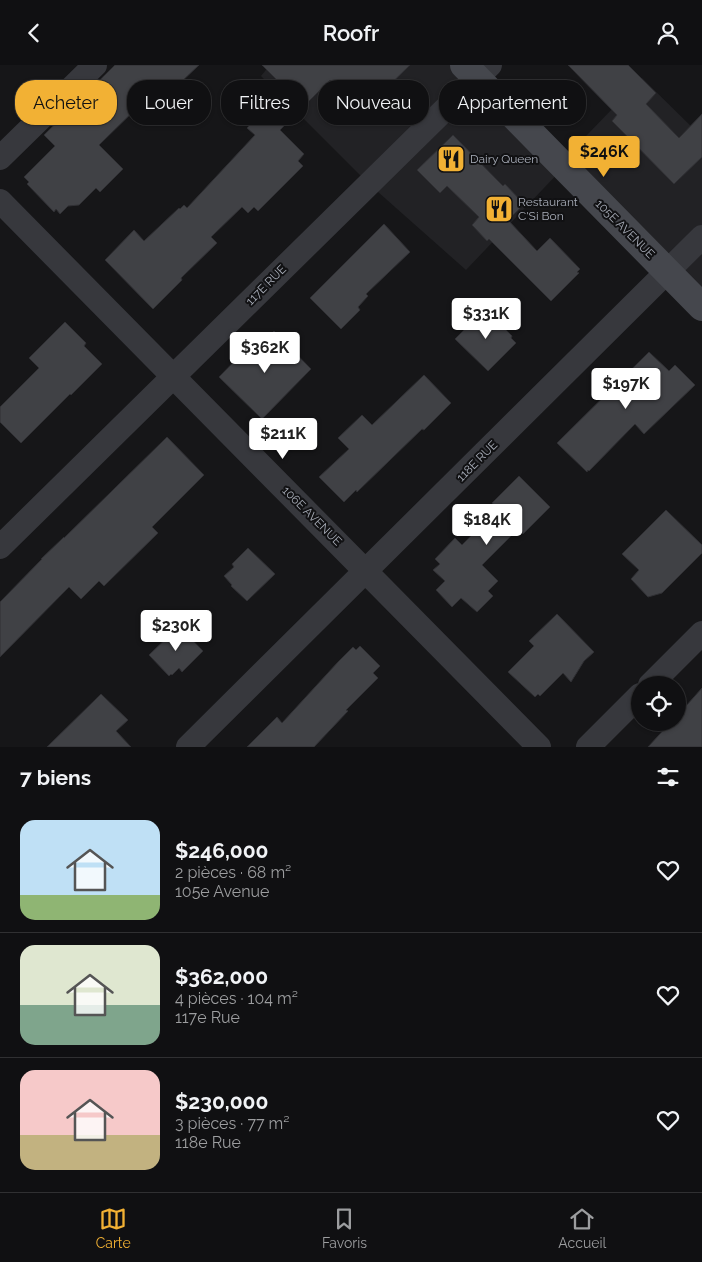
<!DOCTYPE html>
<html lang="fr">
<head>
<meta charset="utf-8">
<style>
	body { margin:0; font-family:Raleway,sans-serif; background:#1e1e20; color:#f1f3f6; height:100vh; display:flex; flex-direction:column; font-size:19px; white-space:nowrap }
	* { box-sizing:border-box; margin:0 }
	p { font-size:16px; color:#9c9d9f }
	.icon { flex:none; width:28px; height:28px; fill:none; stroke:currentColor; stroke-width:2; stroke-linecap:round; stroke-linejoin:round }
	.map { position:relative; height:682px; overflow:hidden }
	.side { display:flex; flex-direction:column; background:#101012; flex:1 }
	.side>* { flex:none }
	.top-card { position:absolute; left:15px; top:15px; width:672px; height:45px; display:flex; gap:10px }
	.tools { position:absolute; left:631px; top:611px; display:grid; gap:10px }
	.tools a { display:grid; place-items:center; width:55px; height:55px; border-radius:50%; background:#101012; box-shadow:0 1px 4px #0004,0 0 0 1px #303032; font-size:25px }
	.price { position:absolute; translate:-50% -42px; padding:0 11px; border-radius:5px; background:#fff; color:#222; font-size:16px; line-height:32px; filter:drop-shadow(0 1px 2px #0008) }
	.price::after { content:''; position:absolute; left:50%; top:30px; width:15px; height:11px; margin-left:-8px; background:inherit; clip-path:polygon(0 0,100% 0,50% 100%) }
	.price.on { background:#f2b134; color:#111 }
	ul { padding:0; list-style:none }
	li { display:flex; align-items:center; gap:15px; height:125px; padding:0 20px }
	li+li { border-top:1px solid #303032 }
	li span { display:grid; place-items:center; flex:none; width:140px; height:100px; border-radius:15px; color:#555 }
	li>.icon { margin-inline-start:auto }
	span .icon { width:60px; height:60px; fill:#fffc; stroke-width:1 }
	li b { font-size:21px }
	h2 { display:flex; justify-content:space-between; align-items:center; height:60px; padding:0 20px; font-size:21px }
	.tag { padding:0 18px; border-radius:20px; background:#101012; box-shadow:0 1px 4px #0004,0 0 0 1px #303032; font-size:18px; line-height:45px }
	.tag.on { background:#f2b134; color:#111 }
	header { display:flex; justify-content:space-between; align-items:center; height:65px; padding:0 20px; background:#101012; font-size:22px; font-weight:600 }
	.dock { display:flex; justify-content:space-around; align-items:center; height:70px; border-top:1px solid #303032; background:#101012; font-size:14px; color:#9c9d9f }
	.dock a { display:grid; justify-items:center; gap:2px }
	.dock .on { color:#f2b134 }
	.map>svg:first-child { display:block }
</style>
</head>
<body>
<header><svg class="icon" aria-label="back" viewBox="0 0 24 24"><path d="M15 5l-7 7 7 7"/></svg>Roofr<svg class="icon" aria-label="person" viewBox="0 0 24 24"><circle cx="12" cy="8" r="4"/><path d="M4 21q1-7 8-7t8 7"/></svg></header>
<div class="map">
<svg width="702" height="682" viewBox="0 0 702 682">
	<rect width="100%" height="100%" fill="#161618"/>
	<path fill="#222225" d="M 270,0 L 490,0 L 477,13 L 560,98 L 642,13 L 702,72 L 702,242 L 564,102 L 466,205 L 369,119 L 261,11 Z"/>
	<path fill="#404145" stroke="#303034" d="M 115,0 L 199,0 L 158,39 L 148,30 L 145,35 L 99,80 L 123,104 L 100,127 L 96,123 L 79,140 L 68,141 L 60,149 L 56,144 L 54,147 L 27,119 L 29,117 L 24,112 L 55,81 L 44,70 Z
		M 262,0 L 410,0 L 361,48 L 330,15 L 280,65 L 304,89 L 298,96 L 303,101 L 258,146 L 254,142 L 248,148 L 242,142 L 211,172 L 217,178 L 181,213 L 182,215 L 153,244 L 105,195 L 134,165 L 144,176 L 179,143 L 180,144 L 184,140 L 187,143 L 255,70 L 247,63 L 280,29 L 270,19 L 276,14 Z
		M 568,0 L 628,0 L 656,28 L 646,39 L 679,73 L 702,49 L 702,92 L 674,119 L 612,56 L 617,50 Z
		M 453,70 L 503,121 L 505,119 L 524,139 L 508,155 L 537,186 L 550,173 L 580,204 L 577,207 L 579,208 L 551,236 L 489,174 L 487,176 L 472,160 L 479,152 L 447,121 L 440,128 L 417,105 Z
		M 384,159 L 410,187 L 366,229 L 368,231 L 358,242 L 360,245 L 341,264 L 310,233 Z
		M 485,244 L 512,271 L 511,273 L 516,278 L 488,306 L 455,274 Z
		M 65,257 L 86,278 L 84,281 L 102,299 L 71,330 L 70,329 L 21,378 L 0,357 L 0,342 L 39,303 L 29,293 Z
		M 274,266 L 311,304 L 262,354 L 219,312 L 254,276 L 259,281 Z
		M 649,287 L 669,306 L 675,300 L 695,320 L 644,369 L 635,359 L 589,406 L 588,405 L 587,407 L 557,378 Z
		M 424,310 L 451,338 L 424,365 L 422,364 L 357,427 L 356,425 L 344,437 L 319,412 L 349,384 L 338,373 L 362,350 L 372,360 Z
		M 167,372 L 204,410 L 152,462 L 158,468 L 104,521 L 99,516 L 81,534 L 69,522 L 0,592 L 0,537 L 42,494 L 41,494 L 64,472 L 64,473 Z
		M 519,411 L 550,442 L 523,469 L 518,464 L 482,500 L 498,516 L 488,526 L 493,531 L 477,547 L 461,533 L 452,542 L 436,525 L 445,516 L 433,505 L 440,499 L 435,494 L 455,473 L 462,480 L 498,443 L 492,438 Z
		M 666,445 L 702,480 L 702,488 L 662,528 L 648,532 L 631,514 L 639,505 L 622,489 Z
		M 248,483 L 275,509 L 247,536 L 231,521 L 232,520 L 224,511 L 234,502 L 232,499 Z
		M 557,549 L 594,587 L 584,596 L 571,617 L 563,608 L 540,631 L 538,629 L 535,632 L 508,607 L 534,581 L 529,576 Z
		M 179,561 L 203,586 L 182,607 L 179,603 L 172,610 L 171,609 L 169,611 L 149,590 Z
		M 360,581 L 380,601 L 373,608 L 378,613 L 346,645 L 348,646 L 314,682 L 247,682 L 277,652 L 282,658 L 338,597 L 353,582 L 356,585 Z
		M 702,623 L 702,682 L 648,682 L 670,658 L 678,658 L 678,650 Z
		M 101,629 L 128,655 L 116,666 L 131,682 L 47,682 Z"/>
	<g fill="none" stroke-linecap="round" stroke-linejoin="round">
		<path stroke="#37383d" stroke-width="24" d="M 0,93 L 95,0
			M 0,136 L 539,682
			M 0,482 L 490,0
			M 650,620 L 702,568
			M 188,682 L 702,172
			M 588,682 L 640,630"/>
		<path stroke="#45474d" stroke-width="28" d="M 464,0 L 702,242"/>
	</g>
	<defs>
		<symbol id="restaurant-square" viewBox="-11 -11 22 22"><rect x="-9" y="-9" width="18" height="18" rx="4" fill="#f2b134" stroke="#111113"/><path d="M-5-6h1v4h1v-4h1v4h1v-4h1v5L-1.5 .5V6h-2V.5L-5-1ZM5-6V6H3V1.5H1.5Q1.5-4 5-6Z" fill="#111"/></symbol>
	</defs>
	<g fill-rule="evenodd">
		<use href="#restaurant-square" x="435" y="78" width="32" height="32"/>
		<use href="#restaurant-square" x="483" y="128" width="32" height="32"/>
	</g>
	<g text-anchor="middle" stroke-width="4" stroke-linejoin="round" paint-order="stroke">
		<g font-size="12" fill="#a8adb8" stroke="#111113" text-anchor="start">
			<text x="470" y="98">Dairy Queen</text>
			<text x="518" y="141">Restaurant<tspan x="518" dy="14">C'Si Bon</tspan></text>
		</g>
		<g font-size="12" fill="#a8adb8" stroke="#111113">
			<text transform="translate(625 164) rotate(45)" y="4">105E AVENUE</text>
			<text transform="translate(266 220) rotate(-45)" y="4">117E RUE</text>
			<text transform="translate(477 396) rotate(-45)" y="4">118E RUE</text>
			<text transform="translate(312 451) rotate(45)" y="4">106E AVENUE</text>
		</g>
	</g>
</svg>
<div class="tools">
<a><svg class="icon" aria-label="locate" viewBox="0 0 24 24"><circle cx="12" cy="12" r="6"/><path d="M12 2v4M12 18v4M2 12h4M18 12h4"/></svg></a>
</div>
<b class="price on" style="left:604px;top:113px">$246K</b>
<b class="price" style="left:486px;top:275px">$331K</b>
<b class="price" style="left:265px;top:309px">$362K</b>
<b class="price" style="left:626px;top:345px">$197K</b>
<b class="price" style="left:283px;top:395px">$211K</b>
<b class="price" style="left:487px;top:481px">$184K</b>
<b class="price" style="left:176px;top:587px">$230K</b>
<div class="top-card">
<a class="tag on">Acheter</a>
<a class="tag">Louer</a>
<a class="tag">Filtres</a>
<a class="tag">Nouveau</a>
<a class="tag">Appartement</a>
</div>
</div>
<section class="side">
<h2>7 biens<svg class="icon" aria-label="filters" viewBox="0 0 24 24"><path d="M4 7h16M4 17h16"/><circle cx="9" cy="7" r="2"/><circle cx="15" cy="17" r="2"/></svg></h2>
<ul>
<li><span style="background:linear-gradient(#bfe0f5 75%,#8fb573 0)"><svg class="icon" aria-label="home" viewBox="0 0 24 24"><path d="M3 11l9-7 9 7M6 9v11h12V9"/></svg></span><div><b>$246,000</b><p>2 pièces · 68 m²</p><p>105e Avenue</p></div><svg class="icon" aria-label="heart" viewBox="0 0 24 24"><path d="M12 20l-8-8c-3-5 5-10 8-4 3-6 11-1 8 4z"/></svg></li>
<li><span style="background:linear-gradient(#dfe7d0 60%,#7fa58c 0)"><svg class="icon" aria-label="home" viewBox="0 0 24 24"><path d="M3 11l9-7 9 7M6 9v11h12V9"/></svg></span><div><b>$362,000</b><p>4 pièces · 104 m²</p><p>117e Rue</p></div><svg class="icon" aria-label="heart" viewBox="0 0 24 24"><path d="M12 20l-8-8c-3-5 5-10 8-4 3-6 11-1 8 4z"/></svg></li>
<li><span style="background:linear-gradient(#f6c9c9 65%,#c2b280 0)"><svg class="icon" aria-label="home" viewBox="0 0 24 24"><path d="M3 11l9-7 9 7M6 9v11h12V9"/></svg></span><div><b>$230,000</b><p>3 pièces · 77 m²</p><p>118e Rue</p></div><svg class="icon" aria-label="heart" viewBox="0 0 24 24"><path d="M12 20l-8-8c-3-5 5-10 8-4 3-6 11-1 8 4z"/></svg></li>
</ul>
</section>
<nav class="dock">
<a class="on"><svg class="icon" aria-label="map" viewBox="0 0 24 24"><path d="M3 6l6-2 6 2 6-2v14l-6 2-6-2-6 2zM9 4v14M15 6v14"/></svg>Carte</a>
<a><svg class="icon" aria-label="saved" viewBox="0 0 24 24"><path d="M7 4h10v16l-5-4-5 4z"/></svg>Favoris</a>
<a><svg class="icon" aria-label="home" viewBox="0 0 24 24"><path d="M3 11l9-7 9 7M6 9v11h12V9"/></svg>Accueil</a>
</nav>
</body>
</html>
